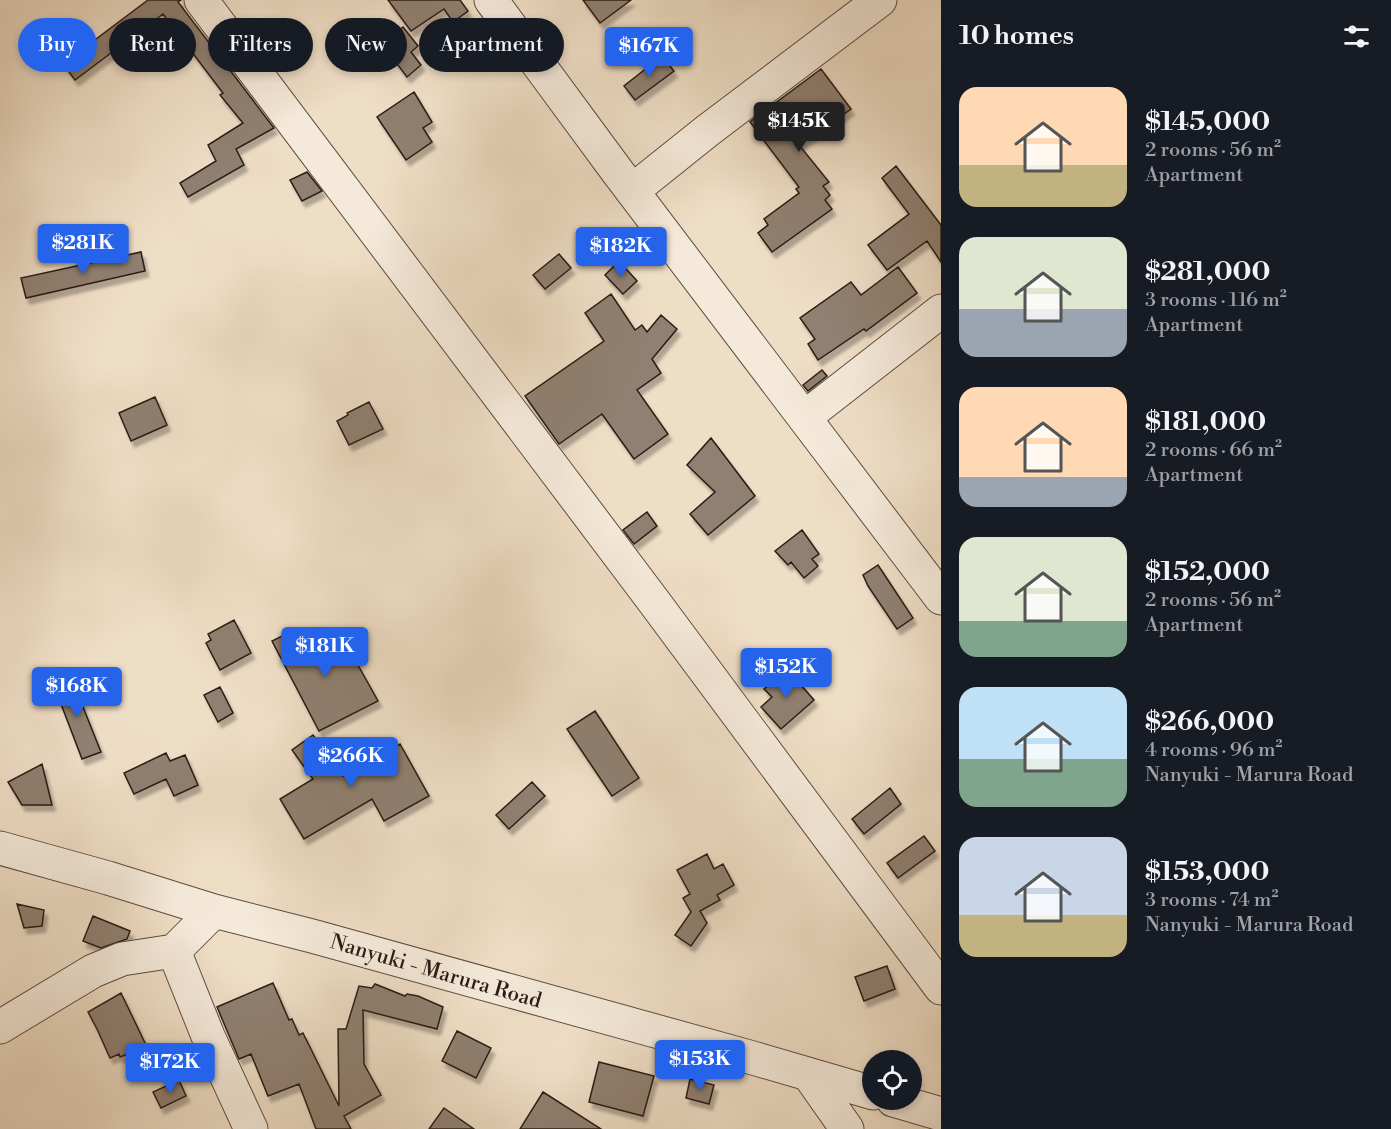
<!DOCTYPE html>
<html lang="en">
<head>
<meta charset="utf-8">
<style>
	body { margin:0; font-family:"Libre Bodoni",serif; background:#20242c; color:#f1f3f6; height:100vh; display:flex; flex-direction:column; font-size:22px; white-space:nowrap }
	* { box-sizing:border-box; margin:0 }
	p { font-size:20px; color:#9ea1a6 }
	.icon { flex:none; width:33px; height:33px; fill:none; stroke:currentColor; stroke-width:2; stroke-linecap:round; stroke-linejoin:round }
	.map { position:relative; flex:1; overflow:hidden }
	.details { display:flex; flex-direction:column; background:#171b24; width:450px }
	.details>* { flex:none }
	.banner { position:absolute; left:18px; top:18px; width:570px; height:54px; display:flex; gap:12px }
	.controls { position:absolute; left:862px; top:1050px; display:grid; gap:12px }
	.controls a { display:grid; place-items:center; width:60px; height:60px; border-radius:50%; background:#171b24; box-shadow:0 3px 9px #0003; font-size:30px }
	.price { position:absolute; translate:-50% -51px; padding:0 14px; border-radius:6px; background:#2563eb; color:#fff; font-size:20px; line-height:39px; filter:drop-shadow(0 2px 3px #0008) }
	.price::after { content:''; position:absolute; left:50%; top:36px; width:18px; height:14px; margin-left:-9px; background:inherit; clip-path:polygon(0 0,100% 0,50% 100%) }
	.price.active { background:#222; color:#fff }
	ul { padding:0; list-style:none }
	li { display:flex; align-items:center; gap:18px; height:150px; padding:0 18px }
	li span { display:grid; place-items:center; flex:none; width:168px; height:120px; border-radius:18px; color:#555 }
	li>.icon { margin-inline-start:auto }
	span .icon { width:72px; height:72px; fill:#fffc; stroke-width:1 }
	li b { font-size:26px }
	h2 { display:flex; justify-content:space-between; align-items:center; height:72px; padding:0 18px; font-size:26px }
	.tag { padding:0 21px; border-radius:27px; background:#171b24; box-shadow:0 3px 9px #0003; font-size:21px; line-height:54px }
	.tag.active { background:#2563eb; color:#fff }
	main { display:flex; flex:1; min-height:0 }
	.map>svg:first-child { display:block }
</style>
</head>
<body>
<main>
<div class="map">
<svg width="941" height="1129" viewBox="0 0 941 1129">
	<defs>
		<filter id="shadow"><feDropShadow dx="3.5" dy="6" stdDeviation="1.5" flood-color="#0004"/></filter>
	</defs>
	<rect width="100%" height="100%" fill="#efdec6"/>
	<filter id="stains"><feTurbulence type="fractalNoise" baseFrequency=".00333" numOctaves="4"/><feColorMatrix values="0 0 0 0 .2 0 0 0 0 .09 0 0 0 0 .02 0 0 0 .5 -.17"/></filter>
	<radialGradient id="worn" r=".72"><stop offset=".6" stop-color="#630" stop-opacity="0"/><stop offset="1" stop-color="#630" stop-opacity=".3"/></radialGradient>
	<path fill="#908071" stroke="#2a1b15" stroke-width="1.5" filter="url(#shadow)" d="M 148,0 L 181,0 L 178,2 L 274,128 L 236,149 L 244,165 L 188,197 L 180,183 L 216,161 L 208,145 L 243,123 L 220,95 L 223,93 L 163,14 L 75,80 L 63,64 Z
		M 388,0 L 460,0 L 468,11 L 453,22 L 444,9 L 411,31 Z
		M 583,0 L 631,0 L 600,23 Z
		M 403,27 L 418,46 L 411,52 L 421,65 L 407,77 L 381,43 Z
		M 662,56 L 674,71 L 635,100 L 624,86 Z
		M 821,69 L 851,109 L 799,145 L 829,182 L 823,186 L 830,195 L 825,200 L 832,209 L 772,252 L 758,233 L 768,225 L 764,219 L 799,193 L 796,189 L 799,187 L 750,122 Z
		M 414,92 L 432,122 L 423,128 L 432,142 L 406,160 L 377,117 Z
		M 896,166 L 941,225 L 941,262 L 927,241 L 887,270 L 868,245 L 909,214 L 882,178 Z
		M 307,172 L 322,191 L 302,201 L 290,180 Z
		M 141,252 L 145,271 L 26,298 L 21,278 Z
		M 559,254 L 571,268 L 545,289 L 533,275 Z
		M 619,261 L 637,281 L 623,294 L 605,275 Z
		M 898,267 L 917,293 L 866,331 L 864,329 L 818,360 L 808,344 L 815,339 L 800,318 L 851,282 L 861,295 Z
		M 611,294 L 635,330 L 642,325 L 647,332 L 661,315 L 677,329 L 652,359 L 661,373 L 637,390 L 668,434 L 634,459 L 602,414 L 559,444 L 525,396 L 604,341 L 585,313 Z
		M 822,370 L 827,376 L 808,391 L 803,385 Z
		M 155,397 L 167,425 L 131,441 L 119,413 Z
		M 369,402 L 383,429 L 349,445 L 337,421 L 348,415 L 347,413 Z
		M 711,438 L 755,496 L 708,535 L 690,514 L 715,492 L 687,465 Z
		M 647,512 L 657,526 L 634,544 L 623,530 Z
		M 802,530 L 819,554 L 812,559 L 818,566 L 804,578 L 791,562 L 788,565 L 775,551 Z
		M 878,565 L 913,618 L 897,629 L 868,586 L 863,575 Z
		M 234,620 L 251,653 L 220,670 L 206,643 L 211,640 L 208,634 Z
		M 298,628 L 309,650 L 340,633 L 378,701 L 319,731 L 272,641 Z
		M 787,669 L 814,700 L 781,729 L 761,707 L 772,697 L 764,689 Z
		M 71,677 L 101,752 L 82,759 L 53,683 Z
		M 220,687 L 233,713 L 218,722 L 204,695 Z
		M 595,711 L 639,778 L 612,796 L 567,729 Z
		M 313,735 L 343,776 L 400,744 L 429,796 L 384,821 L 372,799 L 304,839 L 280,799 L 313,779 L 292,750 Z
		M 166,753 L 170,761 L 185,755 L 198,785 L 174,796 L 166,779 L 134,794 L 124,773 Z
		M 42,764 L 52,805 L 22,805 L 8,782 Z
		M 532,782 L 545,796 L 509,829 L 496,815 Z
		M 890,788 L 901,804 L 864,834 L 852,819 Z
		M 924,836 L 935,851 L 898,878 L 887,863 Z
		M 707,854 L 714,869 L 723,864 L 734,885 L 717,895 L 720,900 L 700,911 L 707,923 L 691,946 L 675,935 L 691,912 L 683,898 L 690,894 L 677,870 Z
		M 17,904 L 44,910 L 42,926 L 24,928 Z
		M 93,916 L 130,931 L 127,939 L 101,948 L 83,941 Z
		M 887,966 L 895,989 L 864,1001 L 855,977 Z
		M 273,983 L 289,1020 L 292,1019 L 299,1035 L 303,1033 L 339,1106 L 338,1029 L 346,1029 L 359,986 L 372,988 L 375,984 L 405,996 L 407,994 L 418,996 L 443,1007 L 437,1029 L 363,1010 L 364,1064 L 381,1095 L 344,1116 L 351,1129 L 316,1129 L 299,1084 L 268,1096 L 251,1054 L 239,1059 L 217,1007 Z
		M 121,993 L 147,1047 L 120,1057 L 119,1054 L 110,1058 L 97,1029 L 88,1012 Z
		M 457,1031 L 491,1048 L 476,1078 L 442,1061 Z
		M 599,1062 L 654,1076 L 643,1116 L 589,1102 Z
		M 690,1079 L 714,1085 L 709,1104 L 686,1098 Z
		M 179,1080 L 186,1096 L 161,1108 L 153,1092 Z
		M 543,1092 L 601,1129 L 520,1129 Z
		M 444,1108 L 474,1129 L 429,1129 Z"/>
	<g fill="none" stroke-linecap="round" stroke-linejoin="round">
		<defs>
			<path id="minor" d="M 201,0 L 655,603 L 941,988
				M 491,0 L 617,171 L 941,598
				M 632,191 L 707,131 L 880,0
				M 805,417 L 941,311
				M 0,848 L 108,878 L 214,911 L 312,936 L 753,1058 L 873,1093
				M 174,951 L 208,1036 L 251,1129
				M 0,1027 L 93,971 L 122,959 L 174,951 L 214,911
				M 809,1075 L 847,1129
				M 893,1100 L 941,1114"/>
		</defs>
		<use href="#minor" stroke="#5b4c41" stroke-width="35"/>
		<use href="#minor" stroke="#f5eada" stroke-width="33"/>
	</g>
	<g text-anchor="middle" stroke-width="5" stroke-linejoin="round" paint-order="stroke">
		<g font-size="21" fill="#2a1b15" stroke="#f5eada">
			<text transform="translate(436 971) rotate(16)" y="7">Nanyuki - Marura Road</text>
		</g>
	</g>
	<rect width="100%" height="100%" filter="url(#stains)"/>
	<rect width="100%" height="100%" fill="url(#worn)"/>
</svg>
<div class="controls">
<a><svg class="icon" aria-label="locate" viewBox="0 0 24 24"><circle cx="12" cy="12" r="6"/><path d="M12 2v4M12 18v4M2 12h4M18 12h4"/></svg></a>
</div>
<b class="price" style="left:649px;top:78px">$167K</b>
<b class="price active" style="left:799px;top:153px">$145K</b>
<b class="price" style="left:83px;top:275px">$281K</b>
<b class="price" style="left:621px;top:278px">$182K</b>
<b class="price" style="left:325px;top:678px">$181K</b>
<b class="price" style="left:786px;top:699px">$152K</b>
<b class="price" style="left:77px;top:718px">$168K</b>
<b class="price" style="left:351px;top:788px">$266K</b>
<b class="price" style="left:700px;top:1091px">$153K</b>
<b class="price" style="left:170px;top:1094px">$172K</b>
<div class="banner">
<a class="tag active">Buy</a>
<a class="tag">Rent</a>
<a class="tag">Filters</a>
<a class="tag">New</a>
<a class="tag">Apartment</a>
</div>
</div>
<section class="details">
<h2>10 homes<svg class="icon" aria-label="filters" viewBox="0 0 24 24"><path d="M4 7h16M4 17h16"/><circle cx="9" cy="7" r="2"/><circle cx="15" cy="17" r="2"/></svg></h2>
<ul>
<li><span style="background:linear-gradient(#ffd9b3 65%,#c2b280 0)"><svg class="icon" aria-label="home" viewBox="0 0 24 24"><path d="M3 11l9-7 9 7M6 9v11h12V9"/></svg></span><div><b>$145,000</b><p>2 rooms · 56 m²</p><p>Apartment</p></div></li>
<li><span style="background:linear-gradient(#dfe7d0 60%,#9aa5b1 0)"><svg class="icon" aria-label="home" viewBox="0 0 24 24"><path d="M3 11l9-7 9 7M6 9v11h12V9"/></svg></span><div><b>$281,000</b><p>3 rooms · 116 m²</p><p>Apartment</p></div></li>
<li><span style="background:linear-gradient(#ffd9b3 75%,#9aa5b1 0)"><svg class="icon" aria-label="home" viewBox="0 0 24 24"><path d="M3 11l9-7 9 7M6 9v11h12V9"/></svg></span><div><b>$181,000</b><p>2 rooms · 66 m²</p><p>Apartment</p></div></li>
<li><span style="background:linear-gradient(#dfe7d0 70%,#7fa58c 0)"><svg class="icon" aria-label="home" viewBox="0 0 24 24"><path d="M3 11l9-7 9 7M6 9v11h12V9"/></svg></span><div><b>$152,000</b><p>2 rooms · 56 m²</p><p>Apartment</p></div></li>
<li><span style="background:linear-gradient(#bfe0f5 60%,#7fa58c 0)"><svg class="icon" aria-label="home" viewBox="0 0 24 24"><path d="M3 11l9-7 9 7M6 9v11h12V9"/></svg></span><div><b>$266,000</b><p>4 rooms · 96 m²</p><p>Nanyuki - Marura Road</p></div></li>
<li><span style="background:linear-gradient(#c9d6e8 65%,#c2b280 0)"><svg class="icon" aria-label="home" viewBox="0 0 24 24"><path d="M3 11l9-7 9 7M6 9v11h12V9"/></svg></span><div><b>$153,000</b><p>3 rooms · 74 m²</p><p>Nanyuki - Marura Road</p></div></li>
</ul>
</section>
</main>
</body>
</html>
